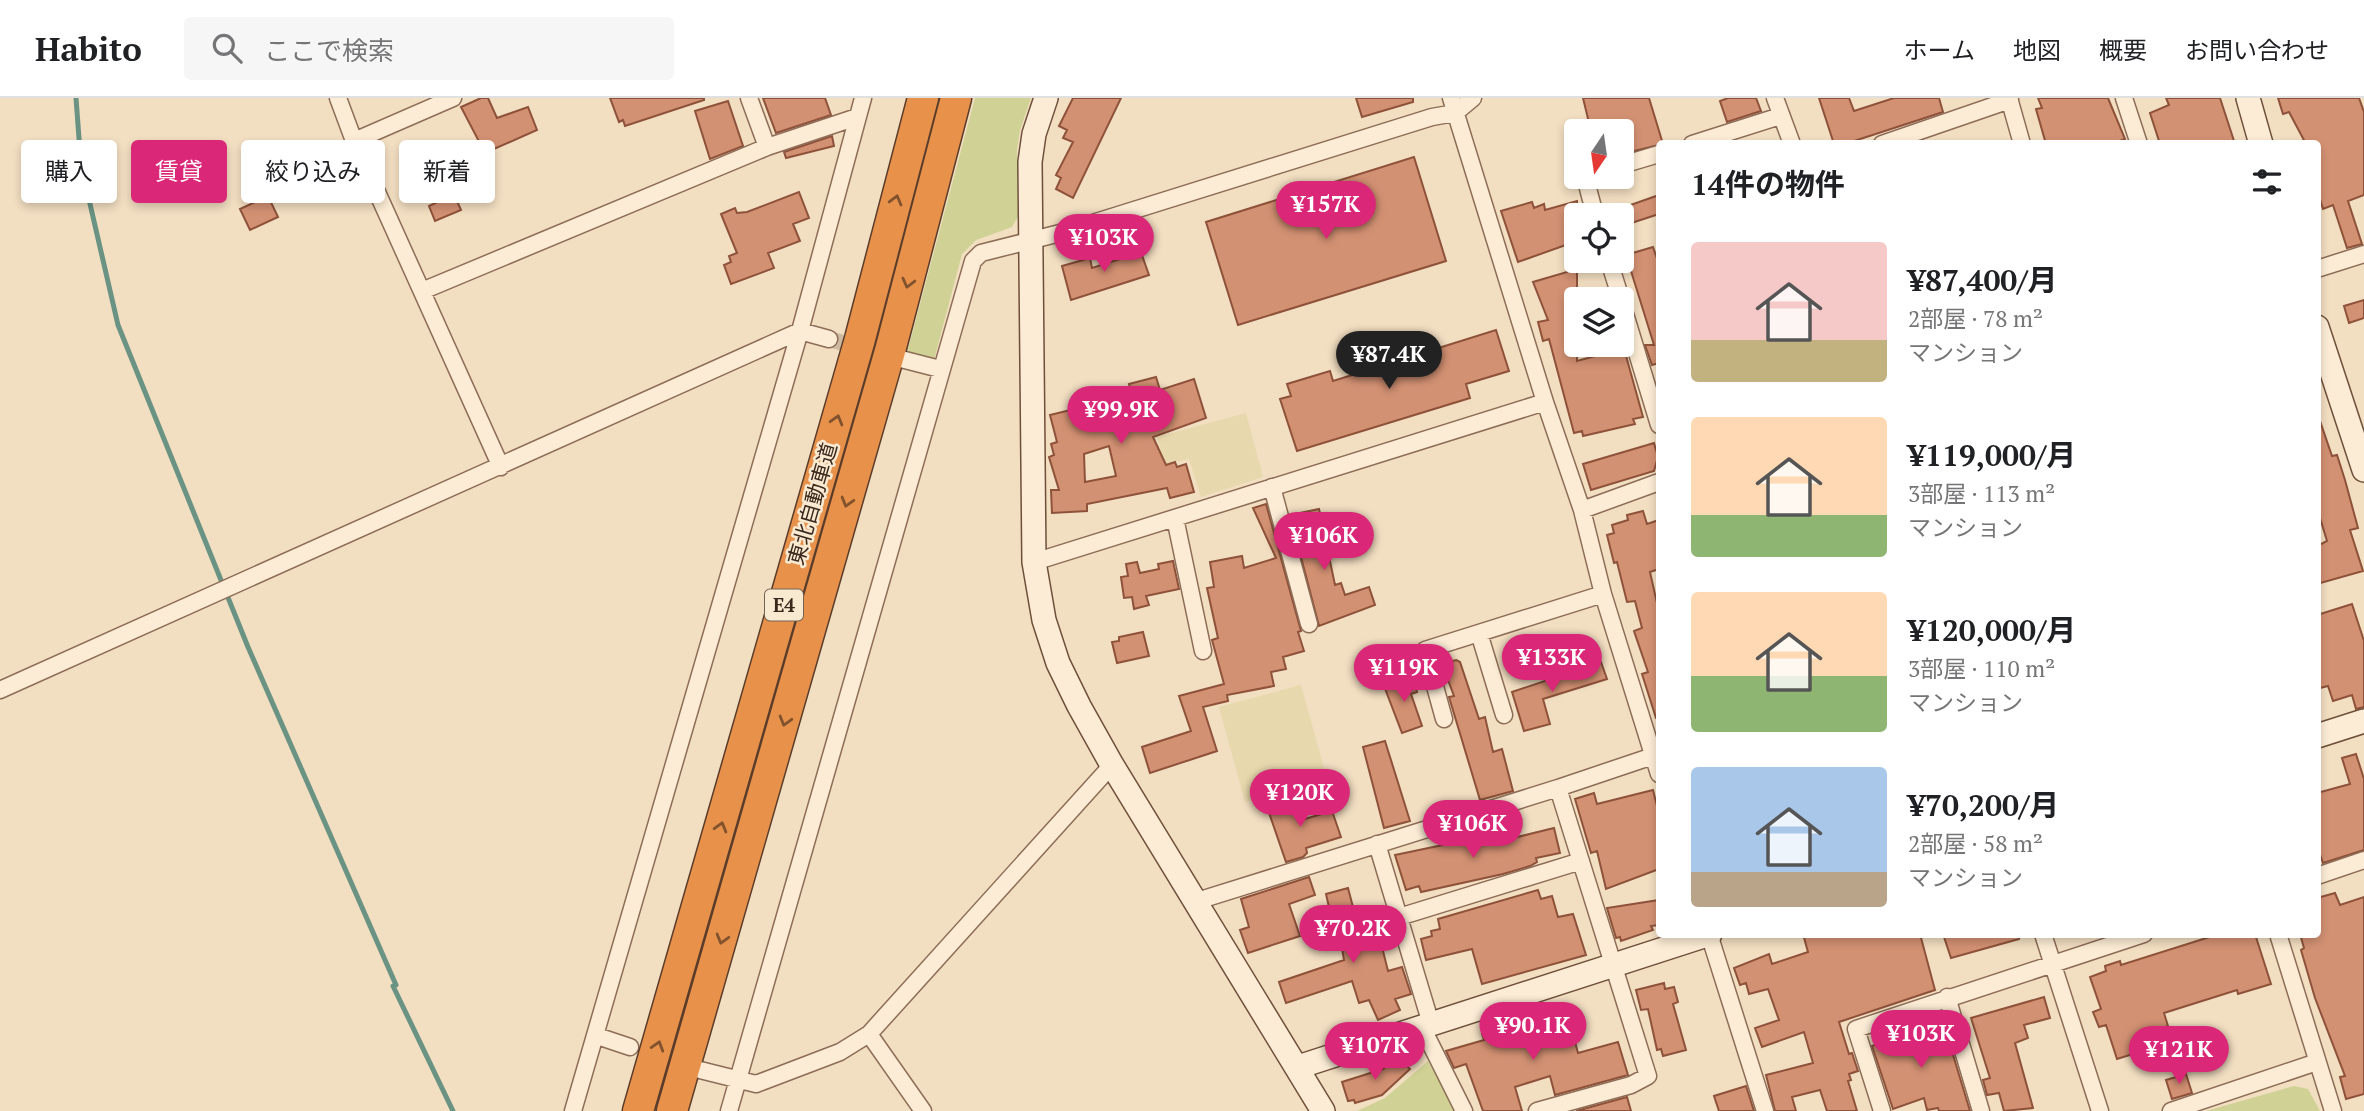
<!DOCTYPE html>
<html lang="ja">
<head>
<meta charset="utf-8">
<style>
	body { margin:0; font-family:"PT Serif","Noto Sans JP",serif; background:#f6f6f6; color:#202124; height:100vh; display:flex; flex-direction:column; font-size:26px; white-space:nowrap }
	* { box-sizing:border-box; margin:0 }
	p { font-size:23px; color:#757577 }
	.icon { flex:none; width:38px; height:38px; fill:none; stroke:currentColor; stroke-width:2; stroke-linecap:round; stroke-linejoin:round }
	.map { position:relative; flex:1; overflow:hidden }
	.sheet { position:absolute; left:1656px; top:42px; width:665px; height:798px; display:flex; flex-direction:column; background:#fff; border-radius:7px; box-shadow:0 4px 10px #0003 }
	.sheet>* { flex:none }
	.banner { position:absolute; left:21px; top:42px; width:665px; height:63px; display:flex; gap:14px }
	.needle { width:46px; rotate:193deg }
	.tools { position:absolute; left:1564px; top:21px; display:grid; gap:14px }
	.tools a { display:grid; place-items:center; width:70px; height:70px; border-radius:7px; background:#fff; box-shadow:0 4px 10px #0003; font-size:35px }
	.price { position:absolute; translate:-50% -60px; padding:0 16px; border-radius:24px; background:#db2777; color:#fff; font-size:23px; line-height:46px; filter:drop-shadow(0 2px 4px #0008) }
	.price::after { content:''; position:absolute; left:50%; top:42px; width:21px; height:16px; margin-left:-10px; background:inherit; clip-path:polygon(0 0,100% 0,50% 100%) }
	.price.active { background:#222; color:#fff }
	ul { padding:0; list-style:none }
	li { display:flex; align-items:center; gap:21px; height:175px; padding:0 35px }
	li span { display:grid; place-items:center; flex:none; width:196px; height:140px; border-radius:7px; color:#555 }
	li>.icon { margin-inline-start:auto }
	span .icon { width:84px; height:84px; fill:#fffc; stroke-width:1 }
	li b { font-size:30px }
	h2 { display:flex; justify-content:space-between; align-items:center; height:84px; padding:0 35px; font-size:30px }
	.chip { padding:0 24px; border-radius:7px; background:#fff; box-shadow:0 4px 10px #0003; font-size:24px; line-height:63px }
	.chip.active { background:#db2777; color:#fff }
	header { display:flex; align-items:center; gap:42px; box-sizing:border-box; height:98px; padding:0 35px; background:#fff; border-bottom:2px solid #e0e0e0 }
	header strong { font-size:33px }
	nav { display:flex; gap:38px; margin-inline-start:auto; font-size:24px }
	.search { width:490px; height:63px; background:#f6f6f6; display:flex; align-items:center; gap:18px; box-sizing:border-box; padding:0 24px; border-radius:7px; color:#757577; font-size:26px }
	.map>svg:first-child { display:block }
</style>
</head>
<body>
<header>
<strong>Habito</strong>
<div class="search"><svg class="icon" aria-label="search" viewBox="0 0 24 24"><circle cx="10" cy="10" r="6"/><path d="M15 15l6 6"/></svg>ここで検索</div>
<nav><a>ホーム</a><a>地図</a><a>概要</a><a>お問い合わせ</a></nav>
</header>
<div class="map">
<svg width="2364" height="1013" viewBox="0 0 2364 1013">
	<rect width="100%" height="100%" fill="#f2dec1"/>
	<path fill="#e8d8ad" d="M 1246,315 L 1263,379 L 1201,399 L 1189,361 L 1164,366 L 1157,339 Z
		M 1301,587 L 1327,681 L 1245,704 L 1219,609 Z"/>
	<path fill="#d0d194" d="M 975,0 L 1031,0 L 1020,32 L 1017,52 L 1018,119 L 1012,129 L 976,142 L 962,156 L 934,262 L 907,255 Z
		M 1428,963 L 1456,1013 L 1357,1013 L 1385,1000 Z
		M 2294,988 L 2308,991 L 2320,1013 L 2206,1013 Z"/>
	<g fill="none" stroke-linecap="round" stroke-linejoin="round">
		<path stroke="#6a9384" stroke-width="5" d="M 76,0 L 81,67 L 118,227 L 248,549 L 396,887 L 393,888 L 453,1013"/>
	</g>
	<path fill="#d39173" stroke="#8e523a" stroke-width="2" fill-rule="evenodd" d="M 481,0 L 488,0 L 497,20 L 528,9 L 537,32 L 485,55 L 461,9 Z
		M 610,0 L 704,0 L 704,2 L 625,28 L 623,22 L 619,24 Z
		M 763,0 L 825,0 L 831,17 L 776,35 Z
		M 1073,0 L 1121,0 L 1073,100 L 1056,91 L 1061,80 L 1056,77 L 1073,44 L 1063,40 L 1067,32 L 1059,28 Z
		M 1356,0 L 1413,0 L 1413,4 L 1362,19 Z
		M 1583,0 L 1649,0 L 1663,46 L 1622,56 L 1622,33 L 1591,33 Z
		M 1728,0 L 1756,0 L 1761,13 L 1727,24 L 1720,3 Z
		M 1819,0 L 1849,0 L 1854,13 L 1894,0 L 1939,0 L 1943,14 L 1845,46 L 1834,46 Z
		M 2038,0 L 2108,0 L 2125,41 L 2112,46 L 2046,46 L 2036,11 L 2042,10 Z
		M 2166,0 L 2220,0 L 2235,46 L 2160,46 L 2150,15 L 2169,7 Z
		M 2278,0 L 2359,0 L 2364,14 L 2364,97 L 2348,103 L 2362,146 L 2347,150 L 2333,107 L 2323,111 L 2317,92 L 2317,46 L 2306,46 L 2289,14 L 2283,16 Z
		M 728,3 L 743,48 L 710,61 L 695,13 Z
		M 832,38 L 834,48 L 786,60 L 784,54 Z
		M 1414,59 L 1446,163 L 1238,227 L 1206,124 Z
		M 799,94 L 809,120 L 793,126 L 800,143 L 768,155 L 774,170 L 731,186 L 724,167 L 731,164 L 729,158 L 737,155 L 721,116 L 735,110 L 737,115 L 747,114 Z
		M 454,96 L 461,112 L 435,123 L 429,108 Z
		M 1659,97 L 1659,116 L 1622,128 L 1622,110 Z
		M 268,98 L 278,119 L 250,132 L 240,111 Z
		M 1577,103 L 1577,143 L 1518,164 L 1501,113 L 1532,104 L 1534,110 L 1544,106 L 1545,112 Z
		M 1138,146 L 1149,177 L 1071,202 L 1062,168 L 1090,160 L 1092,170 L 1126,159 L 1124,151 Z
		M 1653,149 L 1659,166 L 1659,265 L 1652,267 L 1645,247 L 1654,247 L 1626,157 Z
		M 1577,171 L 1577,263 L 1610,254 L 1608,247 L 1623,247 L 1643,319 L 1633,321 L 1635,326 L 1583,338 L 1582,333 L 1574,335 L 1549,241 L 1543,243 L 1538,224 L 1548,222 L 1533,184 Z
		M 2364,202 L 2364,220 L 2349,225 L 2344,208 Z
		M 1496,232 L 1509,273 L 1466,286 L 1470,300 L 1297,353 L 1280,301 L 1291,298 L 1287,286 L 1330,273 L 1333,283 Z
		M 1156,279 L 1160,292 L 1194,281 L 1206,320 L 1153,339 L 1166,367 L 1175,364 L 1177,369 L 1186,366 L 1194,394 L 1170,400 L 1167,390 L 1087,406 L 1087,413 L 1052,415 L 1051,392 L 1059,392 L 1049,359 L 1054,357 L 1051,346 L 1057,344 L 1050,317 L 1132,297 L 1129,286 ZM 1109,348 L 1116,378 L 1085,384 L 1084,356 Z
		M 2317,323 L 2320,323 L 2332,358 L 2337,357 L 2345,382 L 2358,430 L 2350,432 L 2363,473 L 2317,486 L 2317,448 L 2327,443 L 2317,410 Z
		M 1654,345 L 1658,359 L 1654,373 L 1591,392 L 1583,366 Z
		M 1266,406 L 1301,533 L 1298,534 L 1304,553 L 1283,559 L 1286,571 L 1271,574 L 1274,588 L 1227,597 L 1228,603 L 1203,609 L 1217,653 L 1150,675 L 1142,649 L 1191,633 L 1179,598 L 1224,586 L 1212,542 L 1218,540 L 1207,490 L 1214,489 L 1210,464 L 1242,458 L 1244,470 L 1276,460 L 1253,410 Z
		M 1319,411 L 1335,487 L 1341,485 L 1345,497 L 1369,489 L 1375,507 L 1319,528 L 1290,417 Z
		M 1643,413 L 1647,426 L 1659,422 L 1659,471 L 1650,474 L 1659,514 L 1659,620 L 1656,620 L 1642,576 L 1648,574 L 1634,533 L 1642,530 L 1635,503 L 1627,504 L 1617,464 L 1614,465 L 1607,437 L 1614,435 L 1612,427 L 1628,422 L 1627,417 Z
		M 1173,463 L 1179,491 L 1146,498 L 1149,507 L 1134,511 L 1132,499 L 1124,500 L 1121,479 L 1128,478 L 1126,466 L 1137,464 L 1140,475 L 1159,471 L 1158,466 Z
		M 2352,506 L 2364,543 L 2364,609 L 2356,611 L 2352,597 L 2333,603 L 2328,588 L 2320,590 L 2317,581 L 2317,517 Z
		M 1143,534 L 1149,558 L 1117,565 L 1112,544 L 1119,543 L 1119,539 Z
		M 1456,562 L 1460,564 L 1479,621 L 1485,619 L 1493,654 L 1502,651 L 1513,693 L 1480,702 L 1449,599 L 1454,598 L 1442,566 Z
		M 1601,564 L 1607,581 L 1543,601 L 1550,626 L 1524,633 L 1512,594 Z
		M 1413,579 L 1417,594 L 1411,596 L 1422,628 L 1402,635 L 1384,588 Z
		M 1385,643 L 1410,723 L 1384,730 L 1363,649 Z
		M 2356,656 L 2364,681 L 2364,752 L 2323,765 L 2317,748 L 2317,695 L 2350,686 L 2342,660 Z
		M 1653,692 L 1659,716 L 1659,771 L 1606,791 L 1597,753 L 1591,755 L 1575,701 L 1594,695 L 1597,706 Z
		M 1290,700 L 1298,723 L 1332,713 L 1341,739 L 1306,750 L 1307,755 L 1303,759 L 1286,764 L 1266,706 Z
		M 1554,730 L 1560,755 L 1536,760 L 1537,764 L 1530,768 L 1503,776 L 1421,794 L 1419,788 L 1406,792 L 1395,757 L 1467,742 L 1469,747 L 1496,739 L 1497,744 Z
		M 1309,779 L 1315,797 L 1289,806 L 1300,838 L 1248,855 L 1240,832 L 1249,829 L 1241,801 Z
		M 1348,790 L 1353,809 L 1358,808 L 1364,844 L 1380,841 L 1388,873 L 1402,869 L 1411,896 L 1395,901 L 1400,912 L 1378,922 L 1369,902 L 1359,905 L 1352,883 L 1286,905 L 1279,884 L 1344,862 L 1338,826 L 1333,827 L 1326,796 Z
		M 1538,792 L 1541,801 L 1552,798 L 1558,819 L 1573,816 L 1586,857 L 1482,886 L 1472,851 L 1426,862 L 1421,841 L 1432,838 L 1431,833 L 1440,831 L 1438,821 Z
		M 2335,795 L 2340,807 L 2364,799 L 2364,996 L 2346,1001 L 2340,979 L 2345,978 L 2315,900 L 2301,852 L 2304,850 L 2300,836 L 2317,836 L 2317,800 Z
		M 1659,802 L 1659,827 L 1651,828 L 1653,832 L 1621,843 L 1620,839 L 1616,840 L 1607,810 Z
		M 1803,836 L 1920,836 L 1935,892 L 1839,924 L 1849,956 L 1852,955 L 1858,973 L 1849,976 L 1851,982 L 1848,983 L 1857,1013 L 1827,1013 L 1820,992 L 1792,999 L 1796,1013 L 1775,1013 L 1766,977 L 1813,965 L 1804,934 L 1762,949 L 1755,930 L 1779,922 L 1768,891 L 1749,896 L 1746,885 L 1740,887 L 1734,870 L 1769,856 L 1772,866 L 1808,854 Z
		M 1943,836 L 2018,836 L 2019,841 L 1951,860 Z
		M 2219,836 L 2255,836 L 2271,886 L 2238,896 L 2237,892 L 2164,915 L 2168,928 L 2145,936 L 2149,951 L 2117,961 L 2106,927 L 2099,929 L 2093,914 L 2101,911 L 2090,879 L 2106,873 L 2105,868 L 2120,863 L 2121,867 Z
		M 1664,885 L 1665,891 L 1674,889 L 1678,904 L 1673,906 L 1686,952 L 1663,958 L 1661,951 L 1657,952 L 1648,911 L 1641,912 L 1636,892 Z
		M 2044,899 L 2050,920 L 2024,927 L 2028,940 L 2015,945 L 2033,1010 L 2004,1013 L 1999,995 L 1987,997 L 1983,982 L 1990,980 L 1971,920 Z
		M 1554,911 L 1563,939 L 1573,936 L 1578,955 L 1618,944 L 1628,977 L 1555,997 L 1550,978 L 1515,989 L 1522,1013 L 1483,1013 L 1466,966 L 1454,970 L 1446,953 L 1484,942 L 1482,936 L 1527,926 L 1525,921 Z
		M 1944,927 L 1970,1013 L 1939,1013 L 1938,1010 L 1927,1012 L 1924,1000 L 1893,1011 L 1872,948 L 1884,944 L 1883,940 Z
		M 1397,958 L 1410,971 L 1382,997 L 1355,1005 L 1354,1002 L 1348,1003 L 1342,984 L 1383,971 Z
		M 2186,976 L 2192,995 L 2172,1001 L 2166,982 Z
		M 1746,988 L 1754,1013 L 1719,1013 L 1714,998 Z
		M 1627,999 L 1631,1013 L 1576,1013 Z"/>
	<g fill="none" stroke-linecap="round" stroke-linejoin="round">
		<path stroke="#cdbaa0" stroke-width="16" stroke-dasharray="16 8" stroke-linecap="butt" d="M 829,241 L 895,259"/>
		<defs>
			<path id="street" d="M 338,0 L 354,43 L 501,369
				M 749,0 L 767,49
				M 1451,0 L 1545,304 L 1582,412 L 1603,496 L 1659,676
				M 1775,0 L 1792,46
				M 2009,0 L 2022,46
				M 2124,0 L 2139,46
				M 354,43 L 453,0
				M 1692,46 L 1780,18
				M 1882,46 L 2010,2
				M 1622,67 L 1659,56
				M 1585,79 L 1595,117
				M 1609,163 L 1621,201
				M 2317,171 L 2364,156
				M 422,193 L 767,49 L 857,19
				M 1622,206 L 1659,327
				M 901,261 L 940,271
				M 1272,389 L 1309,526
				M 1582,412 L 1659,384
				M 1175,420 L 1203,553
				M 1034,464 L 1545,304
				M 1479,535 L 1504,617
				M 0,592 L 800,233 L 829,241
				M 1444,621 L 1425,552 L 1603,496
				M 1558,690 L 1653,658
				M 1377,746 L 1431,926
				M 2317,778 L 2364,762
				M 1197,803 L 1558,690 L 1648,978 L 1631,987 L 1537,1013
				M 1399,819 L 1581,763
				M 1709,836 L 1765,1013
				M 2043,836 L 2100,1013
				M 2278,836 L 2333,1013
				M 1947,899 L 1981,1013
				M 1422,929 L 1464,1013
				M 597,938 L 630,949
				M 700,972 L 756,986 L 840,954 L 869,936
				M 573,1013 L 800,233 L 863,0
				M 729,1013 L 973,163 L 981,155 L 1064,134 L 1432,19 L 1455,15 L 1473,0
				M 923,1013 L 869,936 L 1112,667
				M 1882,1013 L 1856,931 L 2144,836
				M 2171,1013 L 2317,964"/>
			<path id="secondary" d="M 1046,0 L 1034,36 L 1030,64 L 1034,464 L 1044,522 L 1058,565 L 1079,608 L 1112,667 L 1323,1013
				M 2248,0 L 2261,46
				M 2317,229 L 2364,372
				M 2317,638 L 2364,623
				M 1298,969 L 1710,836"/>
			<path id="highway" d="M 638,1013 L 860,241 L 923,0
				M 672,1013 L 890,253 L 956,0"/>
		</defs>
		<use href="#street" stroke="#8d6d57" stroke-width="19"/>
		<use href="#secondary" stroke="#6e4f3a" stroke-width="26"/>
		<use href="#highway" stroke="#5a3c2b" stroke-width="33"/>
		<use href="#street" stroke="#fcecd5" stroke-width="16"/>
		<use href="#secondary" stroke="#fcecd5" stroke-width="23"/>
		<use href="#highway" stroke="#e8914a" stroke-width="30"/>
	</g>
	<defs><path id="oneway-chevron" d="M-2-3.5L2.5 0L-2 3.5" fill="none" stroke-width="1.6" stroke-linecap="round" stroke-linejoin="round" transform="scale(1.75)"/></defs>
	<g stroke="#80522e">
		<use href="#oneway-chevron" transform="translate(896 102) rotate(-75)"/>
		<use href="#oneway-chevron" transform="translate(908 185) rotate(104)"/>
		<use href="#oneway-chevron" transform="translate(837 322) rotate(-74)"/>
		<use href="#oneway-chevron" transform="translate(847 404) rotate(106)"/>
		<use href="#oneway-chevron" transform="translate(785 623) rotate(106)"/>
		<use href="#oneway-chevron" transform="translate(721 729) rotate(-74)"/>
		<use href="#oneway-chevron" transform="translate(722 841) rotate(106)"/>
		<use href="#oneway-chevron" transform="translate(658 948) rotate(-73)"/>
	</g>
	<g text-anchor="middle" stroke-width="5" stroke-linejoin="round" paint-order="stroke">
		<rect fill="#f8e9d1" stroke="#746252" stroke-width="2" x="765" y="491.5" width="38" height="31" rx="5"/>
		<g font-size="19" font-weight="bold" fill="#3b281c">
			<text x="784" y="514">E4</text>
		</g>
		<g font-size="21" fill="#3b281c" stroke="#f8e9d1">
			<text transform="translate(813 406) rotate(-74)" y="7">東北自動車道</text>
		</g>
	</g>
</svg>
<div class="tools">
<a><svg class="needle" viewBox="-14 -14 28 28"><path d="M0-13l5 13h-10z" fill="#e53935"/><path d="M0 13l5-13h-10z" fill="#757577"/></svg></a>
<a><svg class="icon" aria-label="locate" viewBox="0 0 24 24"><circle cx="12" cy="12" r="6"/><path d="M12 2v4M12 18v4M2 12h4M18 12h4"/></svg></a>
<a><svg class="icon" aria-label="layers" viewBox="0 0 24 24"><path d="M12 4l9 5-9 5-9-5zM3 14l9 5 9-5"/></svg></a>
</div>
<b class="price" style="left:1326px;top:143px">¥157K</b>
<b class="price" style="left:1104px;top:176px">¥103K</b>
<b class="price active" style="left:1389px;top:293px">¥87.4K</b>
<b class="price" style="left:1121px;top:348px">¥99.9K</b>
<b class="price" style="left:1324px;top:474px">¥106K</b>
<b class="price" style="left:1552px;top:596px">¥133K</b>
<b class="price" style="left:1404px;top:606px">¥119K</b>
<b class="price" style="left:1300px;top:731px">¥120K</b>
<b class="price" style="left:1473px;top:762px">¥106K</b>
<b class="price" style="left:1353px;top:867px">¥70.2K</b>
<b class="price" style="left:1533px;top:964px">¥90.1K</b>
<b class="price" style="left:1921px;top:972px">¥103K</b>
<b class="price" style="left:1375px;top:984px">¥107K</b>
<b class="price" style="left:2179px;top:988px">¥121K</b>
<div class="banner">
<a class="chip">購入</a>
<a class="chip active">賃貸</a>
<a class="chip">絞り込み</a>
<a class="chip">新着</a>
</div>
<section class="sheet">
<h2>14件の物件<svg class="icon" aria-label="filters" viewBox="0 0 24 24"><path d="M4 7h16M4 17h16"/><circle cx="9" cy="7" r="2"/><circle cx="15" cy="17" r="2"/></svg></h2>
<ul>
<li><span style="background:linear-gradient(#f6c9c9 70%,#c2b280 0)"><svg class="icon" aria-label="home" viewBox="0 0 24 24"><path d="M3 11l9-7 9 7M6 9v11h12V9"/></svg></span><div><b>¥87,400/月</b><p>2部屋 · 78 m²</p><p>マンション</p></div></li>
<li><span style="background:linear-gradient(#ffd9b3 70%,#8fb573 0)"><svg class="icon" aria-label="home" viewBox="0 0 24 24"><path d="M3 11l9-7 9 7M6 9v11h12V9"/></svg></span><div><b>¥119,000/月</b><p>3部屋 · 113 m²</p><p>マンション</p></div></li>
<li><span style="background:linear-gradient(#ffd9b3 60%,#8fb573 0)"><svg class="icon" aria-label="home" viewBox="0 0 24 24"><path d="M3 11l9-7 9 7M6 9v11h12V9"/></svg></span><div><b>¥120,000/月</b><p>3部屋 · 110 m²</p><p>マンション</p></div></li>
<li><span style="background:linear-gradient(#a9c7e8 75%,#b9a48a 0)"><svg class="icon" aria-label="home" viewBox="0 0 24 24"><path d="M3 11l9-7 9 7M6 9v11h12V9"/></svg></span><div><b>¥70,200/月</b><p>2部屋 · 58 m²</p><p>マンション</p></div></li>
</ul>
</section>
</div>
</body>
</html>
